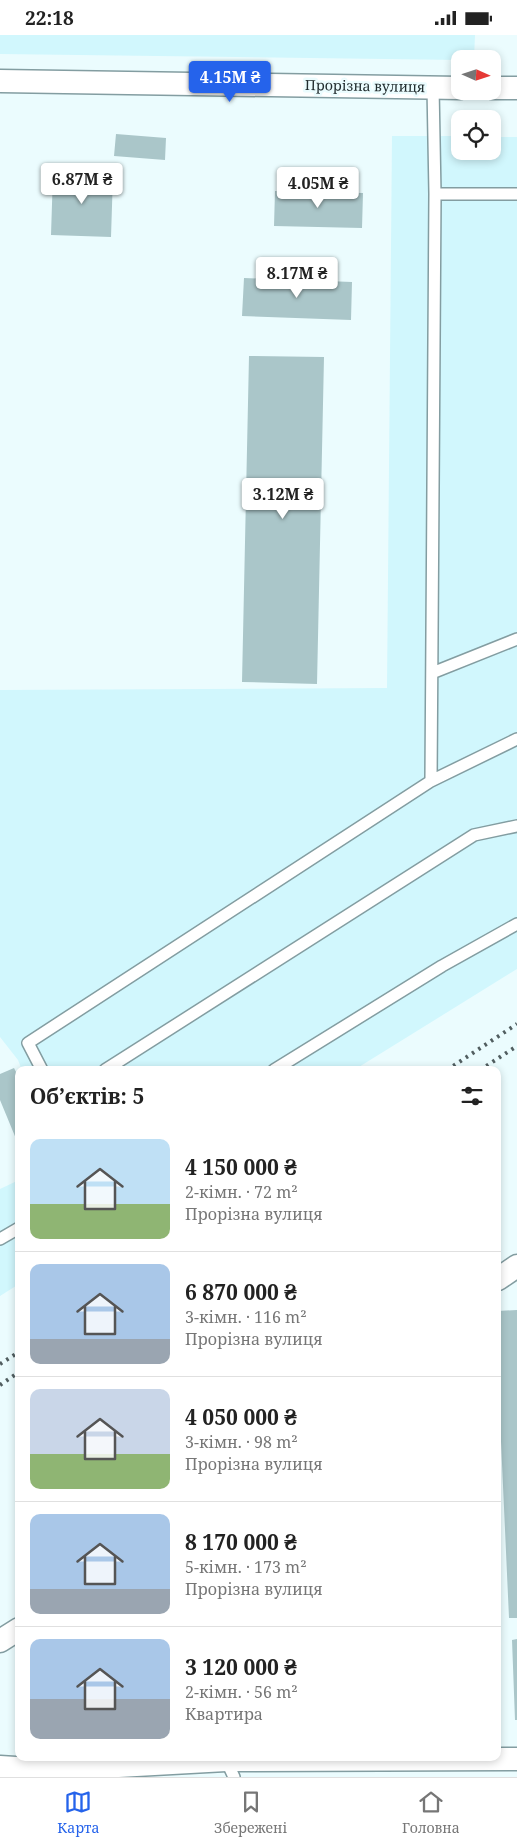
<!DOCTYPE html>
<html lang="uk">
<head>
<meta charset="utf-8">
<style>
	body { margin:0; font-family:"Noto Serif",serif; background:#f2f2f2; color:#222; height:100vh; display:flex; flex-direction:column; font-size:19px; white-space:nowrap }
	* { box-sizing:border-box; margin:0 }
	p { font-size:16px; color:#767676 }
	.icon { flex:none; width:28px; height:28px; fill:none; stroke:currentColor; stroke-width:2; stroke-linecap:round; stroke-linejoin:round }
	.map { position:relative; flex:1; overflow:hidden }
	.side { position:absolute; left:15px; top:1031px; width:486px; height:695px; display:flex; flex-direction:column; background:#fff; border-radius:10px; box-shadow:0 2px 8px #0003 }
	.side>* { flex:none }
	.needle { width:32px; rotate:93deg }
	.buttons { position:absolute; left:451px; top:15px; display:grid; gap:10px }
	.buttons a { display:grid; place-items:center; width:50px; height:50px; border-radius:10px; background:#fff; box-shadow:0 2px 8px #0003; font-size:25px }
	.price { position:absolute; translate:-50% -42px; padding:0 11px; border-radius:5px; background:#fff; color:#222; font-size:16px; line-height:32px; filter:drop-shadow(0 1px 2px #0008) }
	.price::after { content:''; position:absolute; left:50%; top:30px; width:15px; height:11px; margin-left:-8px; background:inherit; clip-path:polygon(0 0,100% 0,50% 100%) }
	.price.selected { background:#2563eb; color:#fff }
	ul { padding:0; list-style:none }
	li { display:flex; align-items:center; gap:15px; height:125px; padding:0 15px }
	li+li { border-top:1px solid #e0e0e0 }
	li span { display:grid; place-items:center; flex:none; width:140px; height:100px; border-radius:10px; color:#555 }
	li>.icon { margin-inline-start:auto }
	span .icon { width:60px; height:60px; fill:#fffc; stroke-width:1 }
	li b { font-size:21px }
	h2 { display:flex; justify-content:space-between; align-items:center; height:60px; padding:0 15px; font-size:21px }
	.status { display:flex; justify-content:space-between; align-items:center; height:35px; padding:0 25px; background:#fff; direction:ltr }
	.status svg { height:14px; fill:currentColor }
	.dock { display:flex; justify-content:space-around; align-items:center; height:70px; border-top:1px solid #e0e0e0; background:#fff; font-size:14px; color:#767676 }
	.dock a { display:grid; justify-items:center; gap:2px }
	.dock .selected { color:#2563eb }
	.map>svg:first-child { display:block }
</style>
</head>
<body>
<div class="status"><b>22:18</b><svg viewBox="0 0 49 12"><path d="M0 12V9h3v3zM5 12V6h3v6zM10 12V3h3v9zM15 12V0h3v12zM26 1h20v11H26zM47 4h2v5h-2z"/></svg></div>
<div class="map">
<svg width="517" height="1742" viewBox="0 0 517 1742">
	<rect width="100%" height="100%" fill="#ebfcfe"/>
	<path fill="#d1f7fd" d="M 0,0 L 475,0 L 474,24 L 460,25 L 0,19 Z
		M 392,101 L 460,101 L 460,116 L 492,116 L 493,102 L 517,102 L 517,934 L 354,1035 L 22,1035 L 18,1025 L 0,1002 L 0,655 L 387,653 Z
		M 19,1145 L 19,1249 L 0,1261 L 0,1154 Z"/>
	<path fill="#aac6c9" d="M 116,99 L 166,103 L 165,125 L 114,121 Z
		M 53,138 L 113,140 L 111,202 L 51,200 Z
		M 275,156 L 363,158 L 362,193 L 274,191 Z
		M 244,243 L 352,247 L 351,285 L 242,281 Z
		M 249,321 L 324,322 L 317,649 L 242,647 Z
		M 14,1033 L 19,1043 L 19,1111 L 0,1065 L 0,1039 Z
		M 517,1275 L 517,1583 L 509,1583 L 498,1340 L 498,1276 Z
		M 517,1604 L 517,1685 L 515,1685 L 512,1605 Z"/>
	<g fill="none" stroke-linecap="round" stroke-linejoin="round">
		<defs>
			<path id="service" d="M 435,159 L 517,159
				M 432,638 L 517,604
				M 431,746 L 517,704
				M 42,1035 L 28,1008 L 431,746 L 435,159 L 433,52
				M 105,1035 L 474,800 L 517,791
				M 274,1035 L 442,931 L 517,889
				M 0,1204 L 19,1193
				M 226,1725 L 234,1742"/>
			<path id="minor" d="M 0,46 L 460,53
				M 492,53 L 517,53
				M 498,1244 L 517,1231
				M 0,1606 L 19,1594
				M 0,1732 L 47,1735 L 226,1725 L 517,1724"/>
		</defs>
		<use href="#service" stroke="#839da1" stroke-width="14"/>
		<use href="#minor" stroke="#839da1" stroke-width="25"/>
		<use href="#service" stroke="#fff" stroke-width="11"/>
		<use href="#minor" stroke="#fff" stroke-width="22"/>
		<path stroke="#515e60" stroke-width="4" stroke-dasharray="2.5 5" stroke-linecap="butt" d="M 447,1035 L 517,989
			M 480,1035 L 517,1011
			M 0,1329 L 19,1317
			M 0,1350 L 19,1337"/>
	</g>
	<g text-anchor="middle" stroke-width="5" stroke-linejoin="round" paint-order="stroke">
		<g font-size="14" fill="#222d2f" stroke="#ebfcfe">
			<text transform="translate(365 51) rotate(1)" y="5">Прорізна вулиця</text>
		</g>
	</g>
</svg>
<div class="buttons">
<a><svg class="needle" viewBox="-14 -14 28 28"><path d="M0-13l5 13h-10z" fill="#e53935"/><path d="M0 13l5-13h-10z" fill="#767676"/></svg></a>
<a><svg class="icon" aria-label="locate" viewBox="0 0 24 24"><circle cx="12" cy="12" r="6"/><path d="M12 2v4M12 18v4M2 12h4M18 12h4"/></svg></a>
</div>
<b class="price selected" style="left:230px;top:68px">4.15M ₴</b>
<b class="price" style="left:82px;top:170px">6.87M ₴</b>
<b class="price" style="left:318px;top:174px">4.05M ₴</b>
<b class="price" style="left:297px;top:264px">8.17M ₴</b>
<b class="price" style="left:283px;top:485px">3.12M ₴</b>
<section class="side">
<h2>Об’єктів: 5<svg class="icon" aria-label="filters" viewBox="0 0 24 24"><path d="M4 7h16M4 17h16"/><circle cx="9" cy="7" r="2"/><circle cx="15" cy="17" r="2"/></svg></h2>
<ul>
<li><span style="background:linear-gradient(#bfe0f5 65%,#8fb573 0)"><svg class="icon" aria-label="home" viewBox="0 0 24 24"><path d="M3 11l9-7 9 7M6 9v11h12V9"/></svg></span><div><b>4 150 000 ₴</b><p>2-кімн. · 72 m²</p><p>Прорізна вулиця</p></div></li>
<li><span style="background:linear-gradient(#a9c7e8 75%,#9aa5b1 0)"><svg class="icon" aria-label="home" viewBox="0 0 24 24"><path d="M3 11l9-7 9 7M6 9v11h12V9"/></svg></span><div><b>6 870 000 ₴</b><p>3-кімн. · 116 m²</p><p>Прорізна вулиця</p></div></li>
<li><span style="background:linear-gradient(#c9d6e8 65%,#8fb573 0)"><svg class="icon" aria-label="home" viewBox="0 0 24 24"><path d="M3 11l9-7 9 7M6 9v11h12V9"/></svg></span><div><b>4 050 000 ₴</b><p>3-кімн. · 98 m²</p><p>Прорізна вулиця</p></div></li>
<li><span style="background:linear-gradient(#a9c7e8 75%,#9aa5b1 0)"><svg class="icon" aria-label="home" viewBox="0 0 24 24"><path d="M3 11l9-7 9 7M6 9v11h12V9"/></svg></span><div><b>8 170 000 ₴</b><p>5-кімн. · 173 m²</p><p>Прорізна вулиця</p></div></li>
<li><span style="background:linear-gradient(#a9c7e8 60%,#9aa5b1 0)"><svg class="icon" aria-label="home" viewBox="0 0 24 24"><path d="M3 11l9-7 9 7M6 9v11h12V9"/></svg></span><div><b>3 120 000 ₴</b><p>2-кімн. · 56 m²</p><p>Квартира</p></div></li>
</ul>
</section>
</div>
<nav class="dock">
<a class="selected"><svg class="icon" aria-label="map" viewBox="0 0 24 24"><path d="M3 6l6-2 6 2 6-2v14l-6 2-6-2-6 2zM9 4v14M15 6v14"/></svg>Карта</a>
<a><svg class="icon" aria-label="saved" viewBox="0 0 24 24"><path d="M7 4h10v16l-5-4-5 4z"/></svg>Збережені</a>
<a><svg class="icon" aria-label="home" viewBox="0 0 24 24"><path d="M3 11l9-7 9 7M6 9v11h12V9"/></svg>Головна</a>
</nav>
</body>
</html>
